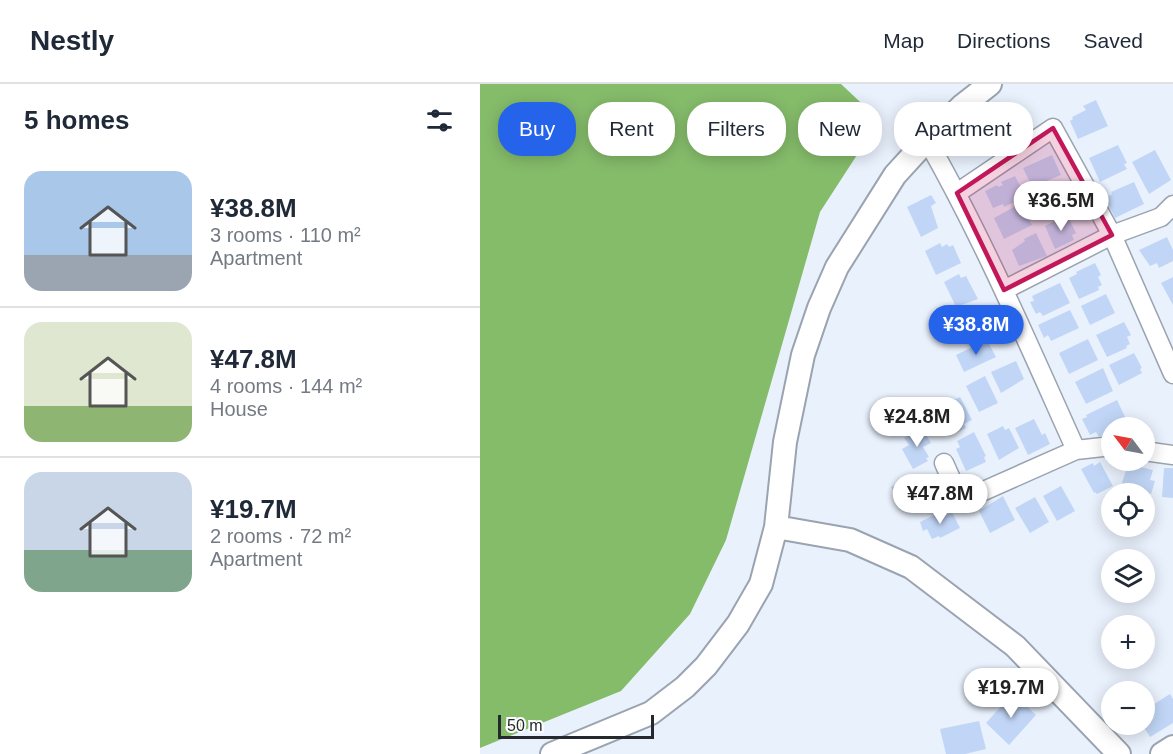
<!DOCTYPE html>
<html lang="en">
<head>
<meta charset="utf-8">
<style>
	body { margin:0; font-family:Helvetica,sans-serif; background:#f2f2f3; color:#1f2937; height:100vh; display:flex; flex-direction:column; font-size:22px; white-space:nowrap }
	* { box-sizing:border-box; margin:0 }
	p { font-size:20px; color:#747a83 }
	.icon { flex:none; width:33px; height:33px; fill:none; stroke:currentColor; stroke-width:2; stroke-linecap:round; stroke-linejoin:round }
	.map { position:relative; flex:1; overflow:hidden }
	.drawer { display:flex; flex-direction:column; background:#fff; width:480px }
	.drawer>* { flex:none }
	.guide { position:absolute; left:18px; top:18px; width:570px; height:54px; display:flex; gap:12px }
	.needle { width:39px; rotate:302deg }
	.buttons { position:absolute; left:621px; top:333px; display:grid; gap:12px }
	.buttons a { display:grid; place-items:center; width:54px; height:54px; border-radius:50%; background:#fff; box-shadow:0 3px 15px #0003; font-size:30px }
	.scale { position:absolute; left:18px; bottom:15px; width:156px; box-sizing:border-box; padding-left:6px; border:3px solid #25292e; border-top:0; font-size:16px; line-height:21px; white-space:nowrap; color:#25292e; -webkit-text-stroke:4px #fdfdfd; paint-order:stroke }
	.price { position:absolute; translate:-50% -51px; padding:0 14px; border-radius:21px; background:#fff; color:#222; font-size:20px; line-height:39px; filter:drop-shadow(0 2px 3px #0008) }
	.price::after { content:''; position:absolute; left:50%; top:36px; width:18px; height:14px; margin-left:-9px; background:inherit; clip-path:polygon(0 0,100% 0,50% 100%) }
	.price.current { background:#2563eb; color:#fff }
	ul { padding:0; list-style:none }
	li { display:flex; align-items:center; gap:18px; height:150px; padding:0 24px }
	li+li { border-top:2px solid #e0e1e3 }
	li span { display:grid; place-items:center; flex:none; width:168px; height:120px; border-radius:18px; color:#555 }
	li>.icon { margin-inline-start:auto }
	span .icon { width:72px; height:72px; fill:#fffc; stroke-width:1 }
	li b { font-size:26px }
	h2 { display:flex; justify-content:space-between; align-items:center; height:72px; padding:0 24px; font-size:26px }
	.tag { padding:0 21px; border-radius:24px; background:#fff; box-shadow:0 3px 15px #0003; font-size:21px; line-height:54px }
	.tag.current { background:#2563eb; color:#fff }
	header { display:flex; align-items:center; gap:36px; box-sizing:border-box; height:84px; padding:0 30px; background:#fff; border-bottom:2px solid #e0e1e3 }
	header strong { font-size:28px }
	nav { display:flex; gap:33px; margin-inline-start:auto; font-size:21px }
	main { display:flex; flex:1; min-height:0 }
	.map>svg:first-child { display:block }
</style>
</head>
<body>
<header>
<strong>Nestly</strong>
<nav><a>Map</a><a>Directions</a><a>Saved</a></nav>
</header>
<main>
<section class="drawer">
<h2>5 homes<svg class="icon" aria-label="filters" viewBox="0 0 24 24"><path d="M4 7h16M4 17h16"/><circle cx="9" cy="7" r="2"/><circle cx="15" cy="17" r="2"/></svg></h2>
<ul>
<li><span style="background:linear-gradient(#a9c7e8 70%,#9aa5b1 0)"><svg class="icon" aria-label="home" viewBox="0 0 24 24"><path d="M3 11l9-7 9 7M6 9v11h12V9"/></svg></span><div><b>¥38.8M</b><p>3 rooms · 110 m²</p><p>Apartment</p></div></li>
<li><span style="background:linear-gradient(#dfe7d0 70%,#8fb573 0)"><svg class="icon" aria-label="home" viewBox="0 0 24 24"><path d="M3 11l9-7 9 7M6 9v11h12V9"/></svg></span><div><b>¥47.8M</b><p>4 rooms · 144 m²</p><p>House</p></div></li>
<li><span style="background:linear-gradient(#c9d6e8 65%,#7fa58c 0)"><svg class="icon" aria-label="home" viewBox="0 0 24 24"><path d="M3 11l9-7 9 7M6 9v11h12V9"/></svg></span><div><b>¥19.7M</b><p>2 rooms · 72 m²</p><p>Apartment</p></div></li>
</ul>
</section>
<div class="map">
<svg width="693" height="670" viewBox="0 0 693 670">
	<rect width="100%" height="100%" fill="#e9f1fd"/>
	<path fill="#85bc6a" d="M 0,0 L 361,0 L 394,31 L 386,57 L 340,128 L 246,456 L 210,530 L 141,607 L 0,664 Z"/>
	<path fill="#c1d6f6" d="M 616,16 L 628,42 L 598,55 L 590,37 L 593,35 L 592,33 L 606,26 L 603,22 Z
		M 638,61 L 647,79 L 644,80 L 647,85 L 620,98 L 609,74 Z
		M 675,66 L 691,96 L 669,110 L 652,78 Z
		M 572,71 L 581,91 L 552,103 L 543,84 Z
		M 535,92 L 544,109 L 541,111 L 543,114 L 524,123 L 523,120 L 513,124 L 505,107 L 517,101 L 518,103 L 523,101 L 521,98 Z
		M 654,98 L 664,120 L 635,134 L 625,114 L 632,110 L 631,108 Z
		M 579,99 L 589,118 L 564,130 L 563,128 L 558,130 L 550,113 Z
		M 451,111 L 456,119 L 451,122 L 458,144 L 441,153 L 427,123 Z
		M 541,119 L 552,141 L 524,155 L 514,134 Z
		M 587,131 L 596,149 L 592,151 L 594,156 L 575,165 L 565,142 Z
		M 556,149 L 567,172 L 539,182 L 532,166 L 545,157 L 544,155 Z
		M 687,153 L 693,166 L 693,177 L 679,184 L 677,179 L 670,182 L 659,166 Z
		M 460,159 L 462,163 L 467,160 L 469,163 L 473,161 L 481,179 L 456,191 L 445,167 Z
		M 615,179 L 621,191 L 618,193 L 622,201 L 618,203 L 619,206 L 599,215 L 589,194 L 597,190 L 596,188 Z
		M 479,190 L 481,194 L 486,192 L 498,215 L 476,223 L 464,198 Z
		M 693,193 L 693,221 L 681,199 Z
		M 580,199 L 590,219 L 563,232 L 560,228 L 556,230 L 550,218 L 554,217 L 552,212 Z
		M 626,210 L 635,229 L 610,241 L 601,222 Z
		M 502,223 L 509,237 L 505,239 L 508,245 L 482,255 L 481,252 L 477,254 L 470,238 Z
		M 590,226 L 599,244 L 571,257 L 568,251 L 564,254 L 558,241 Z
		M 644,238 L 651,251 L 647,253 L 650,260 L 646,262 L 647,264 L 627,273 L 616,251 Z
		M 608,255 L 618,276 L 589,290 L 579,269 Z
		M 507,256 L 516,273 L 484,288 L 476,271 Z
		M 654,269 L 662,284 L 660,285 L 662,289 L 639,301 L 629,281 Z
		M 536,277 L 544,295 L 521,309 L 511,288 Z
		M 623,284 L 633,307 L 606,320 L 595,298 Z
		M 505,292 L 518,319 L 499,328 L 486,302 Z
		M 480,313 L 492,336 L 484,340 L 486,344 L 472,351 L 470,346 L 463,350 L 454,332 L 465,326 L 463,321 Z
		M 637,316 L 648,339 L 640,344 L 632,344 L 632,347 L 619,353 L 616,348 L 610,351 L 602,335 L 607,333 L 606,331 Z
		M 554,335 L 562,351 L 565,349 L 570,360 L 548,371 L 535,344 Z
		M 523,342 L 525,346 L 529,344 L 539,364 L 519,376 L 507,350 Z
		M 442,344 L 451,359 L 443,363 L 449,373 L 446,374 L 448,377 L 433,385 L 422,365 L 429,361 L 424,354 Z
		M 494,348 L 506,372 L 504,373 L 506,378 L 486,387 L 476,365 L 480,363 L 477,357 Z
		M 620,378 L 633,402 L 617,410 L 615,408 L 614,409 L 601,385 L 613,379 L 614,382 Z
		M 648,380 L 673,386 L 670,396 L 675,397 L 671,410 L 641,402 Z
		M 684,384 L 693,384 L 693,414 L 682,413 Z
		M 435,390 L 438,395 L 441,393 L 450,409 L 421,423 L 411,403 Z
		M 581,402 L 595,427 L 577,437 L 563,412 Z
		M 523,412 L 535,436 L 510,449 L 499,427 Z
		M 555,413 L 569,438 L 550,449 L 535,424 Z
		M 463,427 L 465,432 L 472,428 L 480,444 L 460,454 L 459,452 L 452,455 L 447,445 L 443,447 L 440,438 Z
		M 533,609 L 556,631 L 529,661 L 506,639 Z
		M 690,610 L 693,615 L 693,639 L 670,653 L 662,640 L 664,640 L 664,628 L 667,626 L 666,625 Z
		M 499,637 L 506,665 L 485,670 L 466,670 L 460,645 Z"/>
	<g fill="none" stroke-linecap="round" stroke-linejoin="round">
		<defs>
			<path id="minor" d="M 447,56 C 504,156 549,262 596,366 L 632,362
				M 477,109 L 573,44 L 632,151 L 693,290
				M 524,206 L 632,151 L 681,133 L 693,121
				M 664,367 L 693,371
				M 464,379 L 481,417 L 596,366"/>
			<path id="tertiary" d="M 296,443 L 370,456 L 431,483 L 535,562 L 639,670
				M 72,670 L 171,629 L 205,603 L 226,582 L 258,540 L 281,500 L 296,443 L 305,358 L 323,271 L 339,224 L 357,183 L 415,91 L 447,56 L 482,22 L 510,0
				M 682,670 L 693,663"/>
		</defs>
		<use href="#minor" stroke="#9aa3b0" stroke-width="21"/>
		<use href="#tertiary" stroke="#9aa3b0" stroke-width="26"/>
		<use href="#minor" stroke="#fff" stroke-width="18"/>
		<use href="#tertiary" stroke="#fff" stroke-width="22"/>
	</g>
	<path fill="#c2185b" fill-opacity="0.2" stroke="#c2185b" stroke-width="4.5" stroke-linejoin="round" d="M 573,44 L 632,151 L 524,206 L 477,109 Z"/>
</svg>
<div class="buttons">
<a><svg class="needle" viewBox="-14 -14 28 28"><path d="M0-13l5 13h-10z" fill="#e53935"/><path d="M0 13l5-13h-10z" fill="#747a83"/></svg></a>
<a><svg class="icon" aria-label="locate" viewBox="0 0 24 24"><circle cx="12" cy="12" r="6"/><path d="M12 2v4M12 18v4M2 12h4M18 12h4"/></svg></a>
<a><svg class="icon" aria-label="layers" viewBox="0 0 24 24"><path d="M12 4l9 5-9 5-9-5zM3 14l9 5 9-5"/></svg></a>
<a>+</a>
<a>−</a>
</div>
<div class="scale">50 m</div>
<b class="price" style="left:581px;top:148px">¥36.5M</b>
<b class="price current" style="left:496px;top:272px">¥38.8M</b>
<b class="price" style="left:437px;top:364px">¥24.8M</b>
<b class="price" style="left:460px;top:441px">¥47.8M</b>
<b class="price" style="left:531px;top:635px">¥19.7M</b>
<div class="guide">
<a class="tag current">Buy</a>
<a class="tag">Rent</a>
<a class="tag">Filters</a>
<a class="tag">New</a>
<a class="tag">Apartment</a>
</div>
</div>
</main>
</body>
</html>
